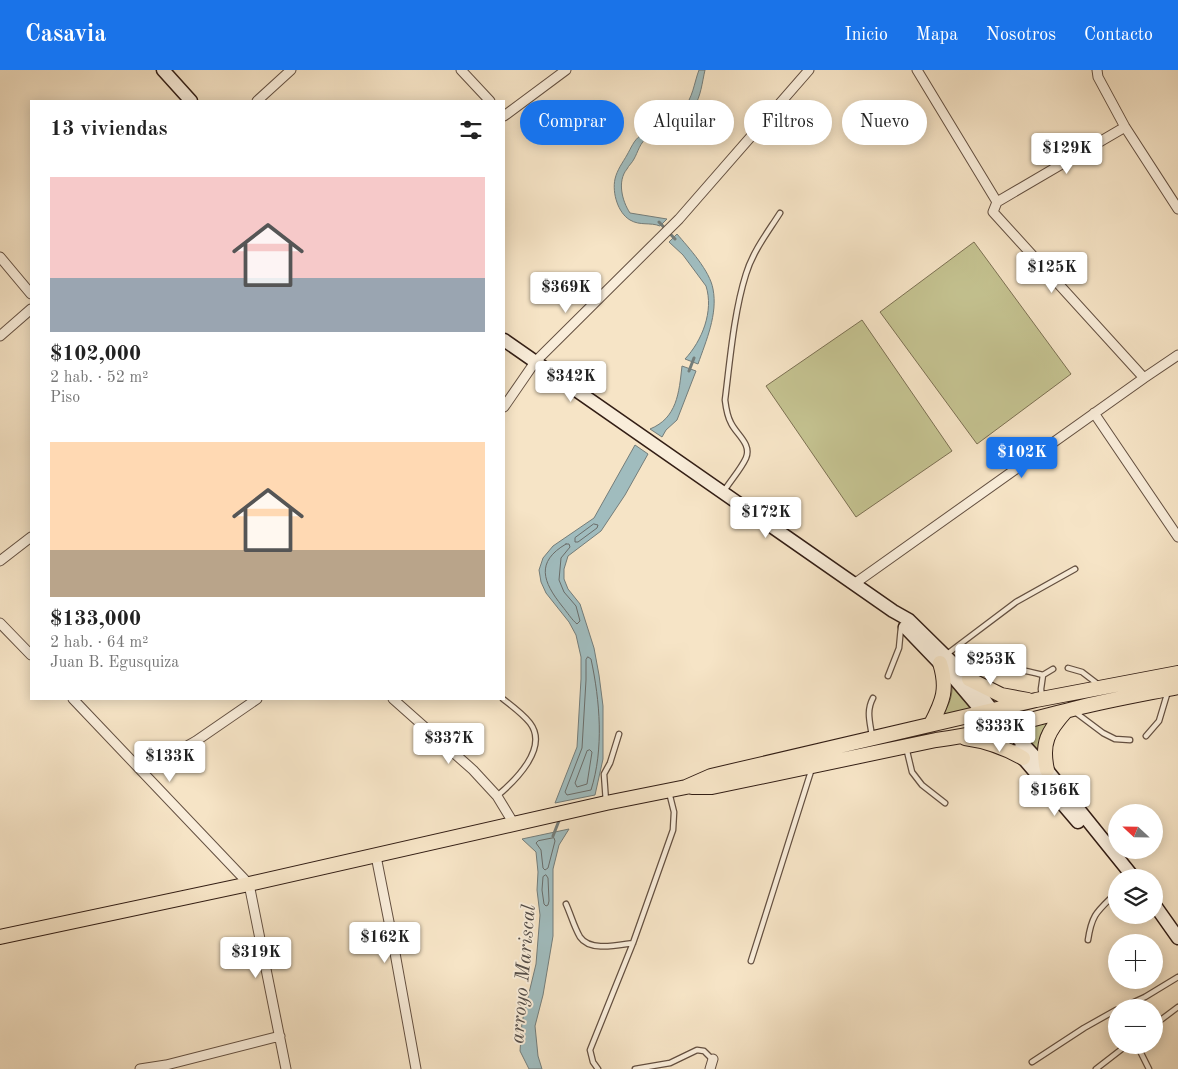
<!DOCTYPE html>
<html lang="es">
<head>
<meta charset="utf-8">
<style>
	body { margin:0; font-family:"Old Standard TT",serif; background:#f2f2f2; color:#222; height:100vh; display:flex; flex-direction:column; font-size:19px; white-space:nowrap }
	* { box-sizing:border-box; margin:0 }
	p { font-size:16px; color:#767676 }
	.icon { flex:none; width:28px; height:28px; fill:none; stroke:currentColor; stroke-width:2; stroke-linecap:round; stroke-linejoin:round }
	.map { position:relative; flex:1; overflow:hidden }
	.sheet { position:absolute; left:30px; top:30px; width:475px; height:600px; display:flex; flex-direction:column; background:#fff; border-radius:0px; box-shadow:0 2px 12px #0003 }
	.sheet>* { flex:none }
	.banner { position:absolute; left:520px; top:30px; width:475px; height:45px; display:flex; gap:10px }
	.needle { width:32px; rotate:292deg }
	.buttons { position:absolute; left:1108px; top:734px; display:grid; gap:10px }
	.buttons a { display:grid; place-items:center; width:55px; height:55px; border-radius:50%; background:#fff; box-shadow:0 2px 12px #0003; font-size:25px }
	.price { position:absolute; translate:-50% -42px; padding:0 11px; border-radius:5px; background:#fff; color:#222; font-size:16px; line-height:32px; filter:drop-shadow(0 1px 2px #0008) }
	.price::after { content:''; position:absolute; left:50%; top:30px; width:15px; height:11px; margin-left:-8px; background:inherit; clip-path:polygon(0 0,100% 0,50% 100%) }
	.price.active { background:#1a73e8; color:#fff }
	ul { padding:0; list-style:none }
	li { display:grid; align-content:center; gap:10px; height:265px; padding:0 20px }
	li span { display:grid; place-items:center; height:155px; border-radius:0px; color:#555 }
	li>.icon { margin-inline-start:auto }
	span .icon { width:90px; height:90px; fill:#fffc; stroke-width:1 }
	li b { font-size:21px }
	h2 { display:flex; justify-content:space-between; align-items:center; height:60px; padding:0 20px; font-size:21px }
	.chip { padding:0 18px; border-radius:22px; background:#fff; box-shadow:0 2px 12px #0003; font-size:18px; line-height:45px }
	.chip.active { background:#1a73e8; color:#fff }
	header { display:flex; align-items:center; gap:30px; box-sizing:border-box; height:70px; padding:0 25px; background:#1a73e8; color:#fff }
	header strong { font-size:24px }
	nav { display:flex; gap:28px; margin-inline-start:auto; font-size:18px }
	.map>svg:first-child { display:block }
</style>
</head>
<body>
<header>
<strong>Casavia</strong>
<nav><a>Inicio</a><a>Mapa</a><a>Nosotros</a><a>Contacto</a></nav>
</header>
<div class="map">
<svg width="1178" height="999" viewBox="0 0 1178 999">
	<rect width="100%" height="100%" fill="#f6e4c6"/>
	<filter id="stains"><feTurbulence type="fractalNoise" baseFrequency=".004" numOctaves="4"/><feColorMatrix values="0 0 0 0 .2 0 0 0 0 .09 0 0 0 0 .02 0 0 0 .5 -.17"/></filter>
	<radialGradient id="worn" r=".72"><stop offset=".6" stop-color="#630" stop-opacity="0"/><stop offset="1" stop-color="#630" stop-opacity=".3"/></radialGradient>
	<path fill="#c4c290" stroke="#7c7052" d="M 974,172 L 1071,304 L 977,374 L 880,242 Z
		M 862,250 L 952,381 L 856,447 L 766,316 Z
		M 952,613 L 975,639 L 941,646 C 949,637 953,625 952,613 Z
		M 1054,650 L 1040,686 L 1017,658 Z"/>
	<path fill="#a0bcbe" stroke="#747d7a" d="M 699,0 L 705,0 C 702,13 701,26 694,37 C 684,52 663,58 648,67 C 640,72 638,82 634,89 C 632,93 629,95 627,99 C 617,111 622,131 630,143 L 667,149 L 660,156 C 650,152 640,156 630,150 C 618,143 612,123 615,109 C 617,100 623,92 627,85 C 631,78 634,70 640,66 C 654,56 671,51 683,39 C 693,28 694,13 699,0 Z
		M 677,164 C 689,178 710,201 713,219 C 718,244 706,271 698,294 L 685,289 C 702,271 714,241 706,216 L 683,185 L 669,172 Z
		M 682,296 L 696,301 L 677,350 L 666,360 L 662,367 L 650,359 C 677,348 679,323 682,296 Z
		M 635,375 L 648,384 L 625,425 L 601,461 L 568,486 L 564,499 L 564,509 L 568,519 L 580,534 L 594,578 L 599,605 L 603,636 L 603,689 L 595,725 L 555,733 L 577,677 L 581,609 L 581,587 L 576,565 L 569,552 L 546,523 L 541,512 L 539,500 L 543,488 L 553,476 L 594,448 Z
		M 569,759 L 559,775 L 553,799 L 553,866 L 543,925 L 535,956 L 538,986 L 542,999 L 529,999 L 520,981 L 522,952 L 536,894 L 540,845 L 537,820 L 538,802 L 536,782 L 522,769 Z"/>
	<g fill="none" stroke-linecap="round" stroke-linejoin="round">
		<path stroke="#6a6d6a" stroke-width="1" d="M 594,454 L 598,455 L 597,458 L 578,472 L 575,472 L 575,468 Z
			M 566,474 L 569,474 L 570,477 L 561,488 L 559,510 L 564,522 L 576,536 L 580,551 L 577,554 C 572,550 567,542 562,536 C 543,512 535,492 566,474 Z
			M 588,587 L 591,589 C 600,631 604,679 591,720 L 567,725 L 565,722 L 582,678 L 586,610 L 586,590 Z
			M 590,680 L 592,682 L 587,714 L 577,717 L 575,713 L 587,681 Z
			M 554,768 L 555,771 L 548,798 L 545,800 L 543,798 L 541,780 L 536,773 L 538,771 Z
			M 546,805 L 548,808 L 549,831 L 548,835 L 546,836 L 544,834 L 542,820 L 543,807 Z"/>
		<path stroke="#747d7a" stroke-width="3" d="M 659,152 L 675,169
			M 689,301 L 694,288
			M 553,766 L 560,748"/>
		<defs>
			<path id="service" d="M 724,421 C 731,410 741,399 746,388 C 752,374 736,364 731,353 C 727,346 726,338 725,330 C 730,290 734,242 746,204 C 753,181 768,162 780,143
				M 947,584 L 1016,532 L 1075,499
				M 1068,598 L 1082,602 L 1099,615
				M 964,602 C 996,595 1011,597 1043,605
				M 888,606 L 899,578 L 901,557
				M 1042,627 L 1041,619 L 1043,605 L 1053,599
				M 1075,642 L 1103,663 L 1115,669 L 1130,670
				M 872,666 C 870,652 866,641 873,628
				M 1146,666 L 1159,651 L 1168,621
				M 906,677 L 912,702 L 922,715 L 945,733
				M 497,726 C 515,711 549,678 530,653 C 523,644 512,636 503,629
				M 606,732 L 604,704 L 610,693 L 619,664
				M 566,834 C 571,845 574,857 580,867 C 590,882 618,875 633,873
				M 1088,870 C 1092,843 1098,841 1116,823
				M 751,891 L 812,698
				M 1121,938 L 1145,927 L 1178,907
				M 1154,955 L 1178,937
				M 1137,975 L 1149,999
				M 1032,992 L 1084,958 L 1116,940
				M 598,999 L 593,992 L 590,980 L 633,873 L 673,760 L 674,742 L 669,722
				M 635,999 L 670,993 L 697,980 L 704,981 L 712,989
				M 1096,999 L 1127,975"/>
			<path id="minor" d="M 461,0 L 490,31
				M 917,0 L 997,132
				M 1097,0 L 1098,7 L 1125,57 L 1178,139
				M 257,31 L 291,0
				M 504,46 L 566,0
				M 1125,57 L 997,132 L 993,142 L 1144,308
				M 0,187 L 31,224
				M 0,266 L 31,239
				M 504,337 L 535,292 L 679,149 L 809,0
				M 1094,343 L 1178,467
				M 0,491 L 31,467
				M 854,514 L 1144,308 L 1178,285
				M 0,553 L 31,585
				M 73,629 L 249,814 L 286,999
				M 393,629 L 473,700 L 497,726 L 514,754
				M 143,701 L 196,671 L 257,629
				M 376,786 L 393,872 L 416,999
				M 140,999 L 166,995 L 280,966
				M 710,999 L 713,989"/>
			<path id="secondary" d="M 163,0 L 191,31
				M 504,270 L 893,541 L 909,550 L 969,609 L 992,640 L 1047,700 L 1134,808
				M 905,557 L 953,607 L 1002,665
				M 1017,681 L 1078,752
				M 1154,834 L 1178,868"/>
			<path id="trunk" d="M 969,609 L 1001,625 L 1028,630
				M 931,654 C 943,631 948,619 940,593
				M 965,668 C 987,671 1004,677 1023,688
				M 1047,700 C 1041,673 1048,661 1066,641
				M 692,717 L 712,717 L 936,670 C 983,664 1028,650 1073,639 C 1108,630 1143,624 1178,617
				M 0,867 L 249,814 L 606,733 L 686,717 L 711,706 L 1036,630 L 1178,603"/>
		</defs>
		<use href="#service" stroke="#645041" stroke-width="7"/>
		<use href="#minor" stroke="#645041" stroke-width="11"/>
		<use href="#secondary" stroke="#331e15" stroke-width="15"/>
		<use href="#trunk" stroke="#331e15" stroke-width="16"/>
		<use href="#service" stroke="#f9edda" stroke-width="4.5"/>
		<use href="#minor" stroke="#f9edda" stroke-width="9"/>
		<use href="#secondary" stroke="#f9edda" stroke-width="12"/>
		<use href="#trunk" stroke="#f6e4c6" stroke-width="14"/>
	</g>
	<g text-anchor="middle" stroke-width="4" stroke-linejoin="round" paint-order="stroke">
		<g font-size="20" font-style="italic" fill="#544d48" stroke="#f9edda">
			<text transform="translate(522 904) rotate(-85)" y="7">arroyo Mariscal</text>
		</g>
	</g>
	<rect width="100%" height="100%" filter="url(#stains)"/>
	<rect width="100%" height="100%" fill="url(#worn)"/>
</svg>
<div class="buttons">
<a><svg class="needle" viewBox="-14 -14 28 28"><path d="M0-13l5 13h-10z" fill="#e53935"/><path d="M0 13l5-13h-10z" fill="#767676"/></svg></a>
<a><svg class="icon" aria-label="layers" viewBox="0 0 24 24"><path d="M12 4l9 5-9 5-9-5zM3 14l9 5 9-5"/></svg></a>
<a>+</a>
<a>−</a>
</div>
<b class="price" style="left:1067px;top:105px">$129K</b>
<b class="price" style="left:1052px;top:224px">$125K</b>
<b class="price" style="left:566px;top:244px">$369K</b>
<b class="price" style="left:571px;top:333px">$342K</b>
<b class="price active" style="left:1022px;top:409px">$102K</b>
<b class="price" style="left:766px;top:469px">$172K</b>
<b class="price" style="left:991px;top:616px">$253K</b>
<b class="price" style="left:1000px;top:683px">$333K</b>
<b class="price" style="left:449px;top:695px">$337K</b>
<b class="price" style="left:170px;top:713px">$133K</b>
<b class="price" style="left:1055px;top:747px">$156K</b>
<b class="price" style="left:385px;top:894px">$162K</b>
<b class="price" style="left:256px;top:909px">$319K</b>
<div class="banner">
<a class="chip active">Comprar</a>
<a class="chip">Alquilar</a>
<a class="chip">Filtros</a>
<a class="chip">Nuevo</a>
</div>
<section class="sheet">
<h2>13 viviendas<svg class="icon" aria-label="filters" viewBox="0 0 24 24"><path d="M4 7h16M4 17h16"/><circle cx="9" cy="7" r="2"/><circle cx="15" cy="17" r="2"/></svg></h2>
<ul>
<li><span style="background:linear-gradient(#f6c9c9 65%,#9aa5b1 0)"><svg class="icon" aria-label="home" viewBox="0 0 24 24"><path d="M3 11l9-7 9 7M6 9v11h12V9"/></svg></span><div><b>$102,000</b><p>2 hab. · 52 m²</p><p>Piso</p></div></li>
<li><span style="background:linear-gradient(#ffd9b3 70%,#b9a48a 0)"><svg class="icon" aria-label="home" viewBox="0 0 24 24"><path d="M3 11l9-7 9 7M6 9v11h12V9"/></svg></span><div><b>$133,000</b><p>2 hab. · 64 m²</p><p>Juan B. Egusquiza</p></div></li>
</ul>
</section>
</div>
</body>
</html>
